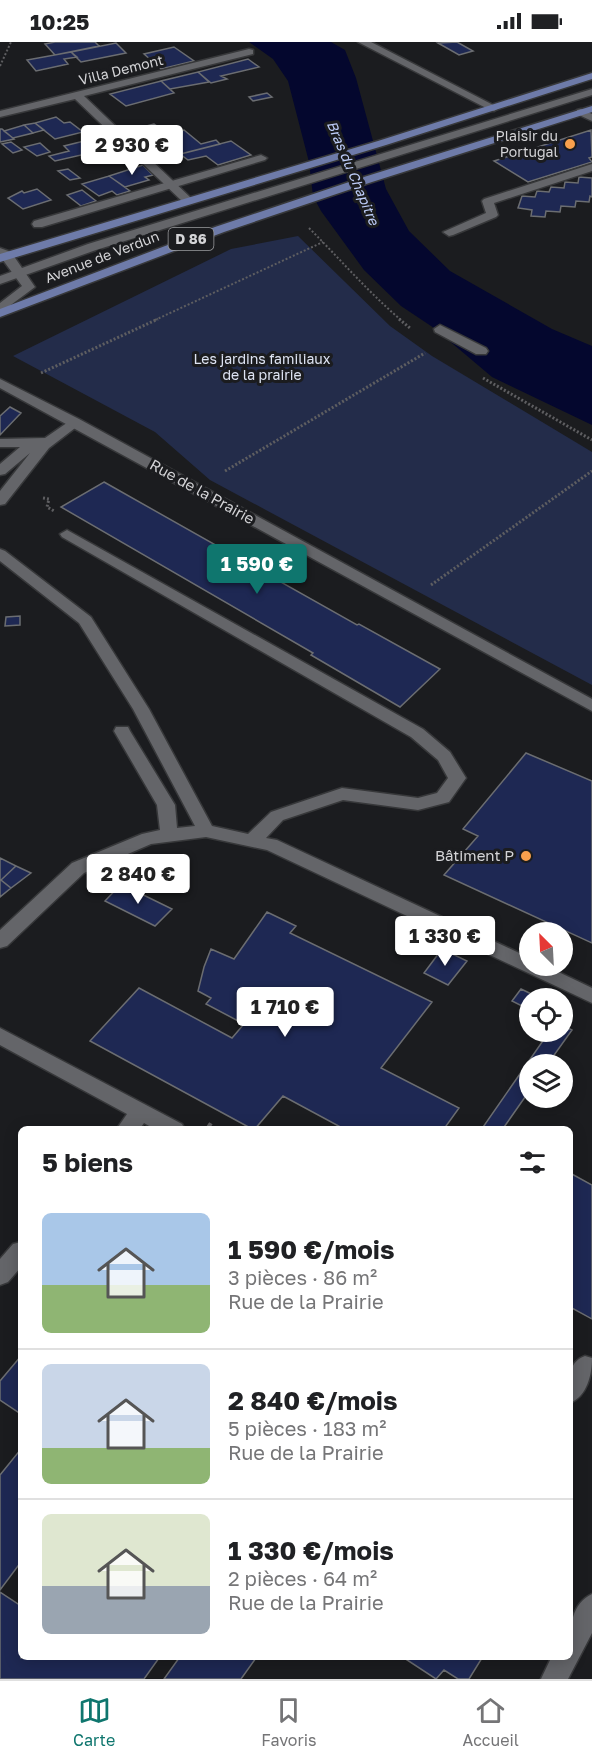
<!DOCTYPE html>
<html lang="fr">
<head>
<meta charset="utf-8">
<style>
	body { margin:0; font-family:"Golos Text",sans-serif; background:#f6f6f6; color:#202124; height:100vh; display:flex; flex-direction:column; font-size:22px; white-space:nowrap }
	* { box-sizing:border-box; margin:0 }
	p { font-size:20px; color:#757577 }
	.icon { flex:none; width:33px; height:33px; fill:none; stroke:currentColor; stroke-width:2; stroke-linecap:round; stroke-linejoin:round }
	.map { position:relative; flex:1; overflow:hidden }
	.side { position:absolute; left:18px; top:1084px; width:555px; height:534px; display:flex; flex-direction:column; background:#fff; border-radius:9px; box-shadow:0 3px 15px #0003 }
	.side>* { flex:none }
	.needle { width:39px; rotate:336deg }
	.controls { position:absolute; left:519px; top:880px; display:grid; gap:12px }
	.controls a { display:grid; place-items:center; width:54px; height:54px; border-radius:50%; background:#fff; box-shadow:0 3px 15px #0003; font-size:30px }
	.price { position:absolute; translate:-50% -51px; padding:0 14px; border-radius:6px; background:#fff; color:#222; font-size:20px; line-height:39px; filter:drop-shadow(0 2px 3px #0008) }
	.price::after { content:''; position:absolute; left:50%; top:36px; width:18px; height:14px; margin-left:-9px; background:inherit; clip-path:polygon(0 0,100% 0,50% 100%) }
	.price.active { background:#0f766e; color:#fff }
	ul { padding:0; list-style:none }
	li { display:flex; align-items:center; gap:18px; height:150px; padding:0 24px }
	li+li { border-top:2px solid #e0e0e0 }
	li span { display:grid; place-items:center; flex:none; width:168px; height:120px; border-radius:9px; color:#555 }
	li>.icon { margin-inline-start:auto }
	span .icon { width:72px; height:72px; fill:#fffc; stroke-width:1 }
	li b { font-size:26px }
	h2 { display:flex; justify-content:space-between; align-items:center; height:72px; padding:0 24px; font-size:26px }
	.status { display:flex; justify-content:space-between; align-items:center; height:42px; padding:0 30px; background:#fff; direction:ltr }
	.status svg { height:16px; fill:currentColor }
	.dock { display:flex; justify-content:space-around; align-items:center; height:84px; border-top:2px solid #e0e0e0; background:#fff; font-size:16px; color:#757577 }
	.dock a { display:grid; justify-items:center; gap:3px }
	.dock .active { color:#0f766e }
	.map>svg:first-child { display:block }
</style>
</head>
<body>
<div class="status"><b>10:25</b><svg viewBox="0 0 49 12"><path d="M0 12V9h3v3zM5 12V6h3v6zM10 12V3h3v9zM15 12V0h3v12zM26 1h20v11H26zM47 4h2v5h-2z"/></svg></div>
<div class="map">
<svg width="592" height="1637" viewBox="0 0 592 1637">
	<rect width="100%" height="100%" fill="#1b1c1f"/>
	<path fill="#232c4a" d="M 298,194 L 390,284 L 432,314 L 592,410 L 592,643 L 210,438 L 155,390 L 13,314 L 231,207 Z"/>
	<path fill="#04072e" d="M 249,0 L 331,0 L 345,8 L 356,36 L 386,147 L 409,189 L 450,229 L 552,287 L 592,304 L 592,383 L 492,335 L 434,286 L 401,264 L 364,228 L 321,169 L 313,154 L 309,120 L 288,39 L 273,17 Z"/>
	<path fill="#1e2853" stroke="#6b6d71" stroke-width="1.5" d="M 95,0 L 99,4 L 55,13 L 45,2 L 55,0 Z
		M 457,0 L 473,9 L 459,13 L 438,1 Z
		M 116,1 L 126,11 L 81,20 L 71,10 Z
		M 174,5 L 194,19 L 161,27 L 144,12 Z
		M 71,10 L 77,15 L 64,17 L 68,22 L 36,29 L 27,18 Z
		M 248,17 L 259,25 L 221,34 L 227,37 L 211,41 L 198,30 Z
		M 198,30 L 209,40 L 170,47 L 161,39 Z
		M 161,39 L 174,51 L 126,64 L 110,52 Z
		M 267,51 L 272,55 L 253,59 L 249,55 Z
		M 56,75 L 64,81 L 70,80 L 83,90 L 55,97 L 35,81 Z
		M 35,81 L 44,88 L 33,91 L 24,83 Z
		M 154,82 L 161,87 L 152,89 L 165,99 L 174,97 L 169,92 L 184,88 L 201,102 L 216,98 L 220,102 L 181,112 L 174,106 L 168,107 L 159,100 L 148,103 L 130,88 Z
		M 24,83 L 33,91 L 13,96 L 4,89 Z
		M 0,87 L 2,87 L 14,97 L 0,100 Z
		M 591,88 L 592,115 L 589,116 L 592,120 L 528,140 L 494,119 Z
		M 84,99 L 99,109 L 55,119 L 49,114 L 69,109 L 64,104 Z
		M 231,99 L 251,113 L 218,123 L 206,114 L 188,118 L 180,112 Z
		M 11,100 L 22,108 L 13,111 L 2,102 Z
		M 40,101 L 50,110 L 37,114 L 24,105 Z
		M 143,123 L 153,133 L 145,135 L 149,138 L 125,145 L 109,134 Z
		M 68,127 L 80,136 L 70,138 L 58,129 Z
		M 109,134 L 130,149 L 117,153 L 112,149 L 99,154 L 82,142 Z
		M 579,135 L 592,136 L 592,155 L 590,154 L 589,160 L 576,159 L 575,165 L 561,164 L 560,170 L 546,169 L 545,175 L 531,174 L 532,168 L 518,166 L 522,154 L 535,155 L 537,149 L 549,150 L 551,145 L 564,146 L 565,140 L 578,141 Z
		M 37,147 L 51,158 L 23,167 L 8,156 L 22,149 L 24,151 Z
		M 82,148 L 96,159 L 81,164 L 67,153 Z
		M 10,365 L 21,371 L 0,393 L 0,374 Z
		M 104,440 L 357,583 L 359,582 L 440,627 L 400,665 L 311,613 L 313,611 L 61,465 Z
		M 20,574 L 20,583 L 5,584 L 6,575 Z
		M 526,711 L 592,739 L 592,901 L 444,833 L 478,794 L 463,787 Z
		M 0,816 L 16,824 L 1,838 L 11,846 L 0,855 Z
		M 16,824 L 31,831 L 11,846 L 1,838 Z
		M 121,842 L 172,867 L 155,884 L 105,859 Z
		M 267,870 L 296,884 L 290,891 L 432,960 L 381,1026 L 459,1066 L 446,1084 L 448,1088 L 346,1088 L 283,1054 L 254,1088 L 90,999 L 139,946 L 232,996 L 244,982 L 206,962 L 211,956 L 198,949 L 204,925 L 211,907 L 234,917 Z
		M 442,907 L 467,919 L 448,943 L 424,931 Z
		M 521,947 L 542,957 L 530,957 L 530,968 L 512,959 Z
		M 562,983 L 572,988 L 547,1023 L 530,1023 L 530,1048 L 502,1088 L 481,1088 L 549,990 L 562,990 Z
		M 570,1131 L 592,1143 L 592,1277 L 570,1265 Z
		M 21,1314 L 21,1372 L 0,1358 L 0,1339 Z
		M 21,1407 L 21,1520 L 0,1548 L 0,1433 Z
		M 0,1550 L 21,1564 L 21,1616 L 159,1616 L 144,1637 L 0,1637 Z
		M 179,1616 L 256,1616 L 241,1637 L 164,1637 Z
		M 404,1616 L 482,1616 L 469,1637 L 458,1637 L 444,1628 L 436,1637 Z"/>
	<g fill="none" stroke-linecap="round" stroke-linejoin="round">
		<defs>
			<path id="service" d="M 592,47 L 592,53 L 96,208 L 0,242 L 0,234 L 88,202 Z
				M 261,113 L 267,116 L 265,118 L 42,185 L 34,185 L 32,182 L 34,179 Z
				M 592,122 L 592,129 L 494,161 L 498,173 L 496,175 L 453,193 L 449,194 L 443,190 L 486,171 L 482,159 L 484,157 Z
				M 440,283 L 486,306 L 488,309 L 486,312 L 476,312 L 435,290 L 434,287 Z
				M 74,376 L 81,380 L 79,383 L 49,406 L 5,462 L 0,463 L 0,449 L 30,411 L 5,432 L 0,433 L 0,422 L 20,405 L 0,405 L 0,397 L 45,396 Z
				M 67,488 L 423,687 L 450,710 L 466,736 L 449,760 L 418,768 L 343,758 L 283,778 L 266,796 L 277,798 L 530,916 L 530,924 L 546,924 L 592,946 L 592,961 L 267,808 L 206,795 L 151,802 L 84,831 L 7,904 L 0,906 L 0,888 L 72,821 L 142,792 L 160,788 L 157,763 L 114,689 L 116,685 L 128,685 L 130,689 L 175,763 L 177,786 L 195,784 L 133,667 L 79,581 L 0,519 L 0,507 L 5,509 L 91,575 L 149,667 L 212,784 L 248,792 L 271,770 L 342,746 L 418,756 L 437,751 L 448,736 L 438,718 L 411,695 L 62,495 L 60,492 Z
				M 0,986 L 182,1082 L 185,1088 L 156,1088 L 144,1081 L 139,1088 L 116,1088 L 127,1072 L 0,1003 Z
				M 21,1200 L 21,1225 L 8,1240 L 0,1243 L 0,1217 L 13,1202 Z
				M 585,1314 L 592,1316 C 592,1333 587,1354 570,1361 C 570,1343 565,1321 585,1314 Z
				M 592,1552 L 592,1591 L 568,1637 L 541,1637 L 551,1616 L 570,1616 C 570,1593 568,1563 592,1552 Z"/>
			<path id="minor" d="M 358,0 L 371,0 L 499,66 L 494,69 L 490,68 Z
				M 249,7 L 253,8 L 253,12 L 84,54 L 192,157 L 192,161 L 184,161 L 75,57 L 0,75 L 0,69 Z
				M 581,67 L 592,72 L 592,79 L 577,72 L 577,68 Z
				M 0,337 L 79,377 L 592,657 L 592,669 L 0,346 Z"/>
			<path id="tertiary" d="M 0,206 L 11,210 L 35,245 L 0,271 L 0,261 L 22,244 L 0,214 Z"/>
			<path id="primary" d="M 592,31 L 592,37 L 386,103 L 0,220 L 0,212 L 378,99 Z
				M 592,64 L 592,70 L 372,140 L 224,190 L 0,275 L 0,267 L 215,185 L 364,135 Z"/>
		</defs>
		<use href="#service" stroke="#37383a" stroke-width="3"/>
		<use href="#minor" stroke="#37383a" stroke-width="3"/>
		<use href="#tertiary" stroke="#37383a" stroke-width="3"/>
		<use href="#primary" stroke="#37383a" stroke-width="3"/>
		<path stroke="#5e5e61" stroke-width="2" stroke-dasharray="2 2" stroke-linecap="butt" d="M 0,24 L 11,0
			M 309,186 C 340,217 368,250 401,278
			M 155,278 L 323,200"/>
		<path stroke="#5e5e61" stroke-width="3" stroke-dasharray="2 2" stroke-linecap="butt" d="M 399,277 L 410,286
			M 41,331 L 158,277
			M 483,336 L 592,398
			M 225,429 L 425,311
			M 43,456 L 49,457 L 47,465 L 54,469
			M 431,543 L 592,429"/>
		<path stroke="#5e5e61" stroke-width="4.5" stroke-dasharray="4 4" stroke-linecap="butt" d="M 208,1082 L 217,1088"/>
		<use href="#service" fill="#646569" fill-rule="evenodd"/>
		<use href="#minor" fill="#646569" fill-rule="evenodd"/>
		<use href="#tertiary" fill="#646569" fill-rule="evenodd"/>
		<use href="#primary" fill="#6e7ba9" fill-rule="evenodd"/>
	</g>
	<g fill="#f9a04d" stroke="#1b1c1f" stroke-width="2">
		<circle cx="570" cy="102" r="6"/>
		<circle cx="526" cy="814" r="6"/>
	</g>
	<g text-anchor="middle" stroke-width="6" stroke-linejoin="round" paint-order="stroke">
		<g font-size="14" fill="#d4d4d7" stroke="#1b1c1f">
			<text transform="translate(121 28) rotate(-14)" y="5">Villa Demont</text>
			<text transform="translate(102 215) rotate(-21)" y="5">Avenue de Verdun</text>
		</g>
		<g font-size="14" fill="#d4d4d7" stroke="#1b1c1f" text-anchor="end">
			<text x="558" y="99">Plaisir du<tspan x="558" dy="16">Portugal</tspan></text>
		</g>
		<g font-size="14" font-style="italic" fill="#becdf9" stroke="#1b1c1f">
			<text transform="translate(353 131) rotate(67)" y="5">Bras du Chapitre</text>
		</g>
		<rect fill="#1b1c1f" stroke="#9c9da0" stroke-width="1.5" x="168.5" y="186" width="45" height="22" rx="4.5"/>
		<g font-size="14" font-weight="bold" fill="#d4d4d7">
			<text x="191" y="202">D 86</text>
		</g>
		<g font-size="14" fill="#dee4f3" stroke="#1b1c1f">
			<text x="262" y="322">Les jardins familiaux<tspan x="262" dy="16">de la prairie</tspan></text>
		</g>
		<g font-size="15" fill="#d4d4d7" stroke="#1b1c1f">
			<text transform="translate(202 450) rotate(29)" y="5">Rue de la Prairie</text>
		</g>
		<g font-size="15" fill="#d4d4d7" stroke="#1b1c1f" text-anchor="end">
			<text x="514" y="819">Bâtiment P</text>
		</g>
	</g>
</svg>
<div class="controls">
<a><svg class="needle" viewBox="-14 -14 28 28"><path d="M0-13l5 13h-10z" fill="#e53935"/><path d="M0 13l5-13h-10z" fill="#757577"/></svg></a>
<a><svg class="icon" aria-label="locate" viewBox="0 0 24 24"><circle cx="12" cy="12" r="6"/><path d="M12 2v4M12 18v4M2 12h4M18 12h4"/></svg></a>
<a><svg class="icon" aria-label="layers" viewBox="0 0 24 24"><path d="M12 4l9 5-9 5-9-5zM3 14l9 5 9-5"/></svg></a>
</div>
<b class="price" style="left:132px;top:134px">2 930 €</b>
<b class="price active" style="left:257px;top:553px">1 590 €</b>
<b class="price" style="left:138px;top:863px">2 840 €</b>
<b class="price" style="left:445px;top:925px">1 330 €</b>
<b class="price" style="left:285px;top:996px">1 710 €</b>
<section class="side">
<h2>5 biens<svg class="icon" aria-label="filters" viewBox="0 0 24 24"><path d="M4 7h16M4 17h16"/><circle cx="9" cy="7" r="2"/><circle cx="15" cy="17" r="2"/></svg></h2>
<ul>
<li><span style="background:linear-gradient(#a9c7e8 60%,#8fb573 0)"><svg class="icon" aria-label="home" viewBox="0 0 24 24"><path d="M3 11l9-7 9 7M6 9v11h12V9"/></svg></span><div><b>1 590 €/mois</b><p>3 pièces · 86 m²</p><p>Rue de la Prairie</p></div></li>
<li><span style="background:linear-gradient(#c9d6e8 70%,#8fb573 0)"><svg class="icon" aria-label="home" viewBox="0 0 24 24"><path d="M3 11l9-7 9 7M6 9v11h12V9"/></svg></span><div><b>2 840 €/mois</b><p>5 pièces · 183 m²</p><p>Rue de la Prairie</p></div></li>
<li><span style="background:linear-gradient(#dfe7d0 60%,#9aa5b1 0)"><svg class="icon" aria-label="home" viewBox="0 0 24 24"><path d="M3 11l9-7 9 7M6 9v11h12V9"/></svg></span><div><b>1 330 €/mois</b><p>2 pièces · 64 m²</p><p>Rue de la Prairie</p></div></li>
</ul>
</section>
</div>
<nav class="dock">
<a class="active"><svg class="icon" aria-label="map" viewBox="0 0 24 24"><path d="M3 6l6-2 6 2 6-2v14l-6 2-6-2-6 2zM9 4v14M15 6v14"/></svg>Carte</a>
<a><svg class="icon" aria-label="saved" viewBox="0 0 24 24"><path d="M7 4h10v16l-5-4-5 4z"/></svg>Favoris</a>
<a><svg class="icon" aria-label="home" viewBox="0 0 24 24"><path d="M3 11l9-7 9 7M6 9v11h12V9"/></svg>Accueil</a>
</nav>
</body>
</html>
